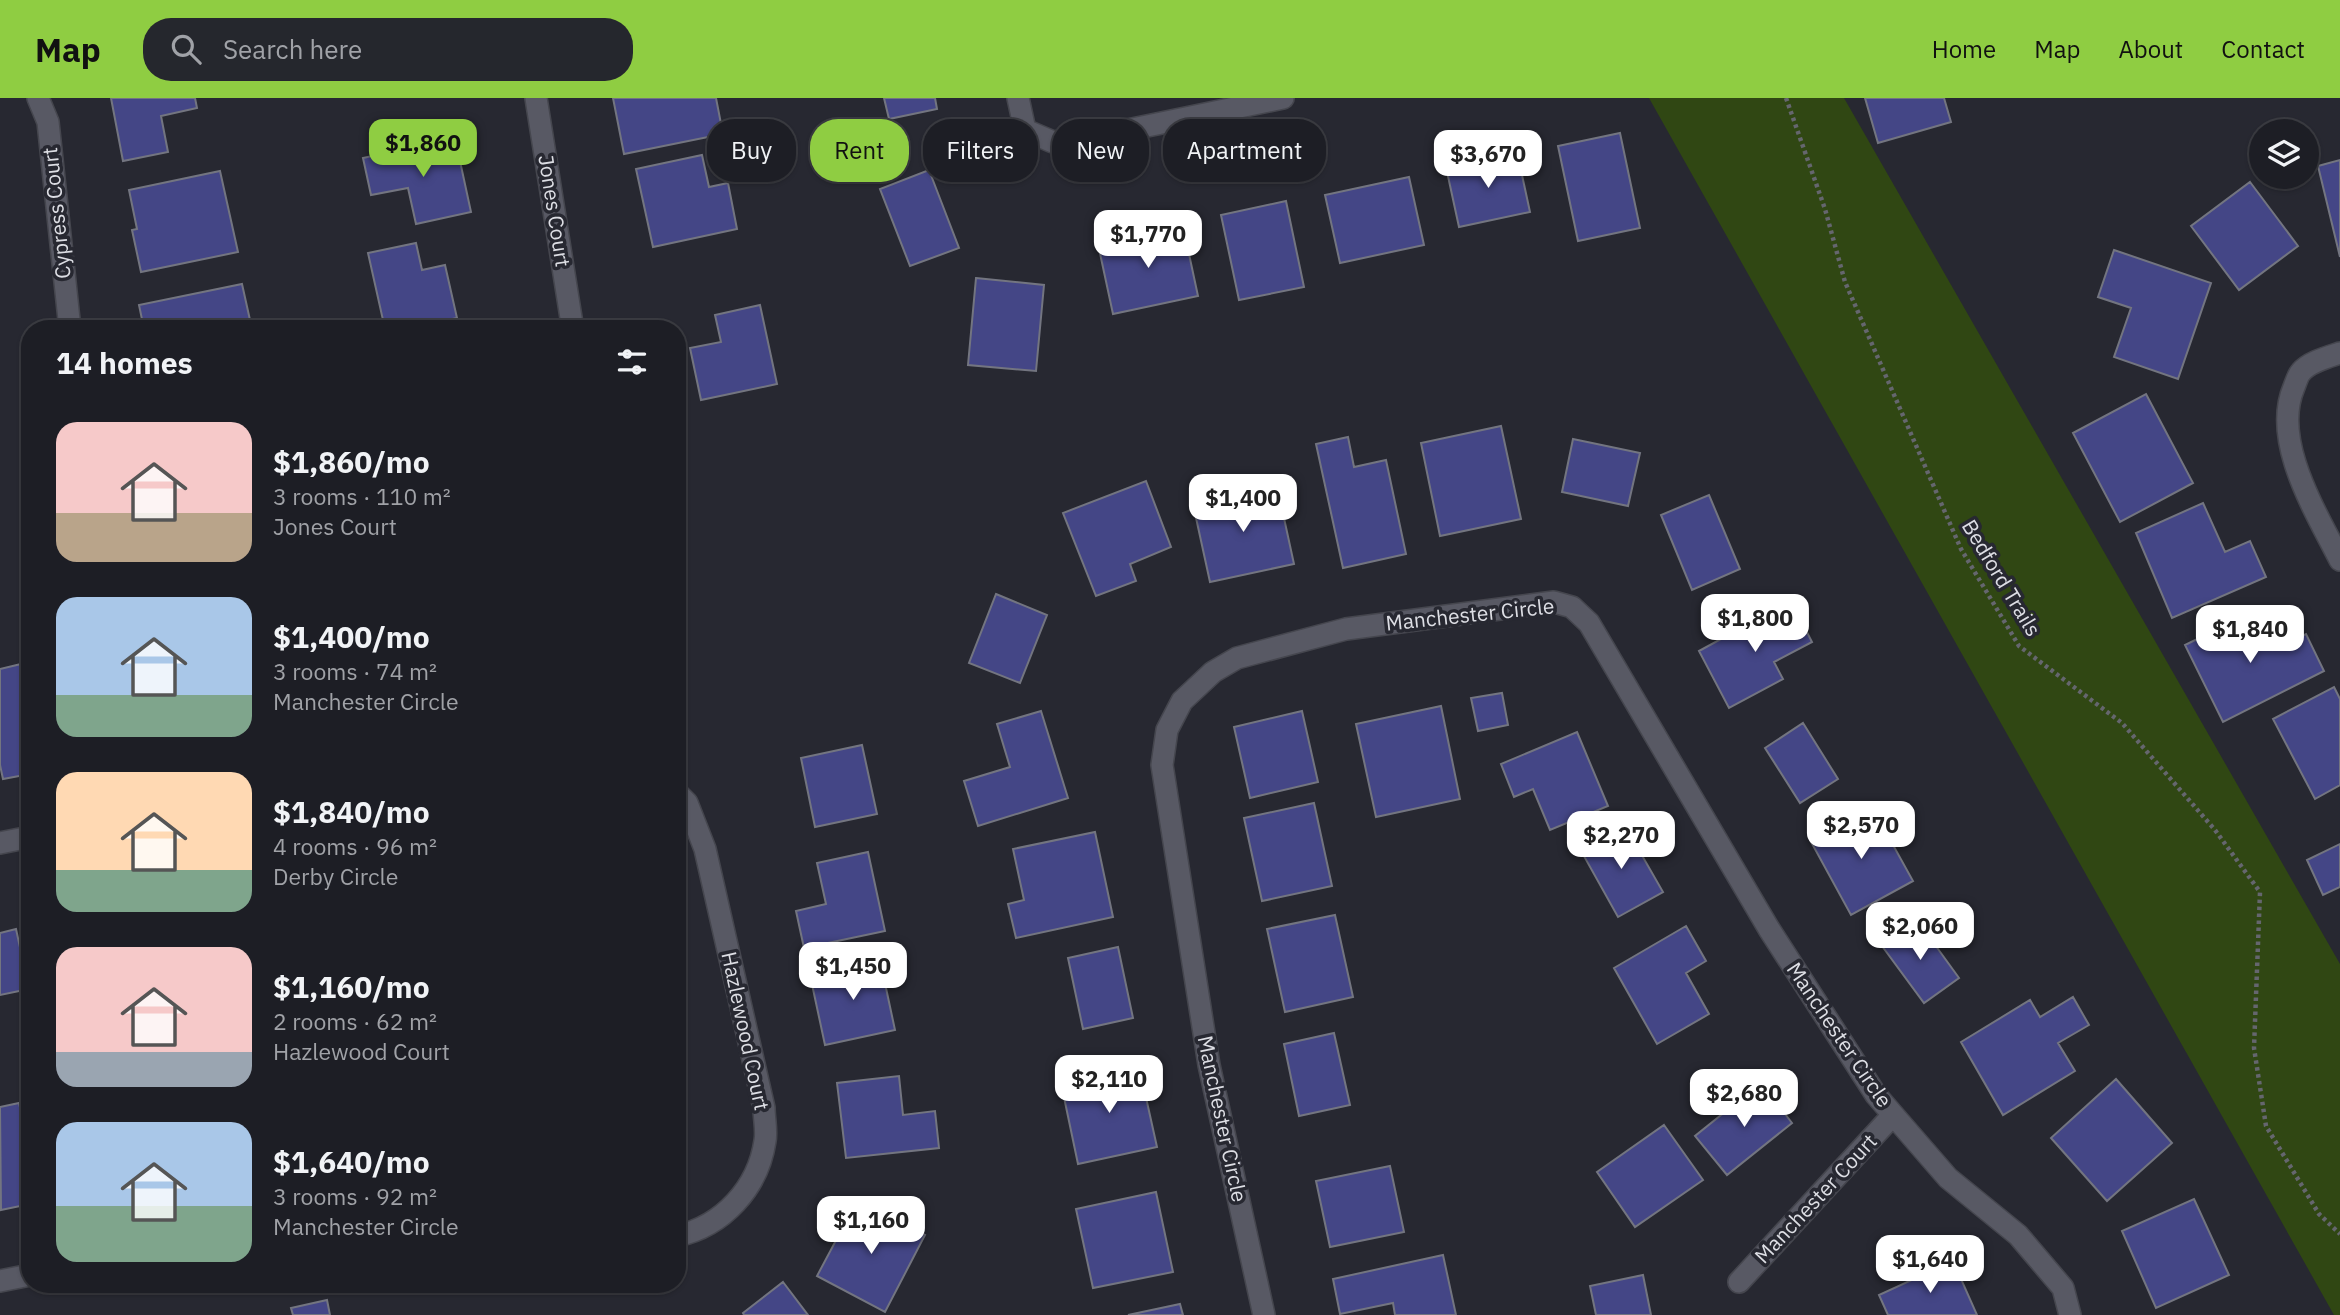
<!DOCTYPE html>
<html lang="en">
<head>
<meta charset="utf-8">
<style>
	body { margin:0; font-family:"IBM Plex Sans",sans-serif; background:#25272d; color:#f1f3f6; height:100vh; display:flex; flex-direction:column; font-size:26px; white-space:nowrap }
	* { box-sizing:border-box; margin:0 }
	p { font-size:23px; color:#a0a2a7 }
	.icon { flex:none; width:38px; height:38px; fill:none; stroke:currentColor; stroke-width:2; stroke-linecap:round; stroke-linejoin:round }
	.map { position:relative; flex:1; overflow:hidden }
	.details { position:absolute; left:21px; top:222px; width:665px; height:973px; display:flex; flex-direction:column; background:#1d1e25; border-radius:28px; box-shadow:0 2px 5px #0004,0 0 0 2px #3b3c42 }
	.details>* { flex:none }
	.banner { position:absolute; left:707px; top:21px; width:665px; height:63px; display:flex; gap:14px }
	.fabs { position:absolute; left:2249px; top:21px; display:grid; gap:14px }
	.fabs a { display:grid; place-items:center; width:70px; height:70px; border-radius:50%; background:#1d1e25; box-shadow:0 2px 5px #0004,0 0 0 2px #3b3c42; font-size:35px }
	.price { position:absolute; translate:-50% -60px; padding:0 16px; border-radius:14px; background:#fff; color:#222; font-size:23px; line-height:46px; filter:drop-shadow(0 2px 4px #0008) }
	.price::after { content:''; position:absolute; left:50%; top:42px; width:21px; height:16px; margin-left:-10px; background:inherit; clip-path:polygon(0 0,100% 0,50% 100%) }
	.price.active { background:#8fcd42; color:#111 }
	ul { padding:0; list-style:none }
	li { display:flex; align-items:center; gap:21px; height:175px; padding:0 35px }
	li span { display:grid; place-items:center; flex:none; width:196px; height:140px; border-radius:21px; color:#555 }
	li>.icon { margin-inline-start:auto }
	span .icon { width:84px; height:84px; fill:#fffc; stroke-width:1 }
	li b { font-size:30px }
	h2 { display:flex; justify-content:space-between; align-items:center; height:84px; padding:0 35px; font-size:30px }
	.tag { padding:0 24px; border-radius:28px; background:#1d1e25; box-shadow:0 2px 5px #0004,0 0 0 2px #3b3c42; font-size:24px; line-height:63px }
	.tag.active { background:#8fcd42; color:#111 }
	header { display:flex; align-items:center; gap:42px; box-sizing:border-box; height:98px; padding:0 35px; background:#8fcd42; color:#111 }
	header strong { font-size:33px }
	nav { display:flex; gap:38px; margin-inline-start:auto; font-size:24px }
	.search { width:490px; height:63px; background:#25272d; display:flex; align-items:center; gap:18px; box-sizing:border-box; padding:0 24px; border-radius:28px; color:#a0a2a7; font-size:26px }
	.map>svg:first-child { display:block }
</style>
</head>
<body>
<header>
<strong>Map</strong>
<div class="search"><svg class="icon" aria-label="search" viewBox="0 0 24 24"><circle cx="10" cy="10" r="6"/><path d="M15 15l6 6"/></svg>Search here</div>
<nav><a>Home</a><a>Map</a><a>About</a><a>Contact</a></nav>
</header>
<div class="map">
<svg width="2340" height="1217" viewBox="0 0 2340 1217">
	<rect width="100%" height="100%" fill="#272831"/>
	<path fill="#304713" d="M 1649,0 L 1844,0 L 2340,866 L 2340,1217 L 2334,1217 Z"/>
	<path fill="#444686" stroke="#737580" stroke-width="2" d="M 111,0 L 195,0 L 197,10 L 161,18 L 168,54 L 123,63 Z
		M 613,0 L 716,0 L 723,36 L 624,56 Z
		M 884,0 L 935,0 L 937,11 L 889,21 Z
		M 1865,0 L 1944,0 L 1951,24 L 1878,45 Z
		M 1620,35 L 1640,130 L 1578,143 L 1558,48 Z
		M 455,40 L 471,114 L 416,126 L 408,90 L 371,97 L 363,60 Z
		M 1517,54 L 1530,114 L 1459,129 L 1446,69 Z
		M 702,57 L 709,89 L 728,85 L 737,131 L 653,149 L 636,71 Z
		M 2340,62 L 2340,159 L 2318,68 Z
		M 929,72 L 959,150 L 910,168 L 880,91 Z
		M 220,73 L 238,154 L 141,174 L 132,132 L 137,131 L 129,92 Z
		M 1409,79 L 1424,147 L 1340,165 L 1325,97 Z
		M 2250,84 L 2298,148 L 2239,192 L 2191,128 Z
		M 1286,103 L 1304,189 L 1239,202 L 1221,117 Z
		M 1183,128 L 1198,198 L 1113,216 L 1098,146 Z
		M 416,145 L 422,172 L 445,167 L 457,220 L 407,231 L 385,231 L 368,155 Z
		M 2114,152 L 2211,185 L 2178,281 L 2114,259 L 2131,210 L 2098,199 Z
		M 976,180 L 1044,187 L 1036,273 L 968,267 Z
		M 242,186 L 252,231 L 144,231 L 139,207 Z
		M 760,207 L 777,286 L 701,302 L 690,250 L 721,244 L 715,217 Z
		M 2146,296 L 2193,385 L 2120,424 L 2073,335 Z
		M 1501,328 L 1521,421 L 1440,438 L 1421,345 Z
		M 1348,339 L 1354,369 L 1386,362 L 1406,456 L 1343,470 L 1316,346 Z
		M 1573,341 L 1640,355 L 1628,408 L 1562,394 Z
		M 1146,383 L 1171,449 L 1130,466 L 1136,483 L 1096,498 L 1063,415 Z
		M 1277,388 L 1294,466 L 1210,484 L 1193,406 Z
		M 1709,397 L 1740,471 L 1692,492 L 1661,417 Z
		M 2203,405 L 2225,454 L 2250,443 L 2266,479 L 2172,520 L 2136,435 Z
		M 996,496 L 1047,517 L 1020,585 L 969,565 Z
		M 1791,503 L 1812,544 L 1774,564 L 1783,581 L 1729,610 L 1699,553 Z
		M 2254,513 L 2273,552 L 2306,536 L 2324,573 L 2223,624 L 2185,547 Z
		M 21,566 L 30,600 L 30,676 L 3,681 L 0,667 L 0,571 Z
		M 2334,589 L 2340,601 L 2340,687 L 2315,701 L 2273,621 Z
		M 1502,595 L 1508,627 L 1478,633 L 1471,600 Z
		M 1441,608 L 1460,701 L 1376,719 L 1356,626 Z
		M 1041,613 L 1068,700 L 978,728 L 964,683 L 1010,669 L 997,626 Z
		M 1302,613 L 1318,684 L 1250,700 L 1234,629 Z
		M 1803,625 L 1838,681 L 1800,705 L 1765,650 Z
		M 1577,634 L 1608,708 L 1550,732 L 1533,691 L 1514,699 L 1501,666 Z
		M 862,647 L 877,716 L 815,729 L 801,660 Z
		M 1314,705 L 1332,788 L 1262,803 L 1244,720 Z
		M 1872,709 L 1913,783 L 1851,817 L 1810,742 Z
		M 1624,726 L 1663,794 L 1618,819 L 1580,751 Z
		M 1095,734 L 1113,819 L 1016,840 L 1008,806 L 1024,802 L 1013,751 Z
		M 2340,746 L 2340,789 L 2323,797 L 2307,762 Z
		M 868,754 L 885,833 L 804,850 L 796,813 L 826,806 L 817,765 Z
		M 1335,817 L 1353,899 L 1285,914 L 1267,831 Z
		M 1917,822 L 1959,880 L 1924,905 L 1882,848 Z
		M 1686,828 L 1706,863 L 1686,875 L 1709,916 L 1657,946 L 1614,870 Z
		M 16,831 L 29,891 L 0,897 L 0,835 Z
		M 1118,849 L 1133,920 L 1083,931 L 1068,860 Z
		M 880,862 L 895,932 L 825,947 L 810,877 Z
		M 2073,899 L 2089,927 L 2058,945 L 2075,973 L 2003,1017 L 1961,944 L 2030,902 L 2040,919 Z
		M 1334,935 L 1350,1007 L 1299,1018 L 1284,946 Z
		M 1139,968 L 1157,1049 L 1078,1066 L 1061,985 Z
		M 899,978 L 903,1017 L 935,1013 L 939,1050 L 846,1060 L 837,985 Z
		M 2116,981 L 2172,1045 L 2107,1103 L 2051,1040 Z
		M 1761,985 L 1792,1025 L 1727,1077 L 1695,1038 Z
		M 19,1005 L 27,1042 L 30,1042 L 30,1106 L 1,1112 L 0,1009 Z
		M 677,1019 L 686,1060 L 677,1062 Z
		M 1664,1027 L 1703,1082 L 1635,1129 L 1597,1074 Z
		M 1390,1068 L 1404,1134 L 1330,1149 L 1316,1083 Z
		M 1156,1094 L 1173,1174 L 1093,1190 L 1076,1111 Z
		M 858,1101 L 925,1137 L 885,1214 L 817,1178 Z
		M 2194,1101 L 2229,1177 L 2156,1210 L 2122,1133 Z
		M 1443,1157 L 1456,1217 L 1395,1217 L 1393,1205 L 1340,1216 L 1333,1181 Z
		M 1953,1163 L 1977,1217 L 1888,1217 L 1879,1197 Z
		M 1643,1177 L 1651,1217 L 1596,1217 L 1590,1188 Z
		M 783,1184 L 808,1217 L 744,1217 L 743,1215 Z
		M 327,1202 L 330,1217 L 293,1217 L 291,1210 Z
		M 1180,1206 L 1183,1217 L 1128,1217 Z"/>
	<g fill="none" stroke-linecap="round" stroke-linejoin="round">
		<defs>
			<path id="minor" d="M 38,0 L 48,24 L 70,231
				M 536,0 L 572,226
				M 1018,0 L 1025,32 L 1053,44 L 1113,35 L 1283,0
				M 2340,255 C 2328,259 2309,264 2301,274 C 2298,277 2296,284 2294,289 C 2271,343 2316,414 2340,462
				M 677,695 L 687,705 L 705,751 L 764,1010 C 764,1020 767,1033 765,1043 C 758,1090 723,1128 677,1138
				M 0,745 L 30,739
				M 0,1183 L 30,1177
				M 1739,1184 L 1893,1017
				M 1264,1217 L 1209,967 L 1162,667 L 1167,632 L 1182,603 L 1213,574 L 1237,560 L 1346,531 L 1554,504 L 1572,509 L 1589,525 L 1769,831 L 1876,997 L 1948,1080 L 2018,1137 L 2063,1190 L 2070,1217"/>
		</defs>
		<use href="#minor" stroke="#45464e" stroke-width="24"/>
		<path stroke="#65666e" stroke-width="4.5" stroke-dasharray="3.5 3.5" stroke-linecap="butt" d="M 1786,0 L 1825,111 L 1845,184 L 1961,451 L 2019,548 L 2122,625 L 2215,732 L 2260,794 L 2254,950 L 2266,1028 L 2319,1116 L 2340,1136"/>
		<use href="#minor" stroke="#585964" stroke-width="21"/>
	</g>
	<g text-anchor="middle" stroke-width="7" stroke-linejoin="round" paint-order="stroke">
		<g font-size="21" fill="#dddee4" stroke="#272831">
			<text transform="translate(554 113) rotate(81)" y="7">Jones Court</text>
			<text transform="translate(57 115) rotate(-96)" y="7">Cypress Court</text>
			<text transform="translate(2001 480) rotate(59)" y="7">Bedford Trails</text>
			<text transform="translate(1470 517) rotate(-6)" y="7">Manchester Circle</text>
			<text transform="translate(745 933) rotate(78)" y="7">Hazlewood Court</text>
			<text transform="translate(1839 937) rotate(56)" y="7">Manchester Circle</text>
			<text transform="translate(1222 1021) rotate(78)" y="7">Manchester Circle</text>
			<text transform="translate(1816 1101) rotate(-47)" y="7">Manchester Court</text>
		</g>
	</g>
</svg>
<div class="fabs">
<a><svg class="icon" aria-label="layers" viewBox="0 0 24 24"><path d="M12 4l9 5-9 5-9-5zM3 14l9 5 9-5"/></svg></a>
</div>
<b class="price active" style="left:423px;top:81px">$1,860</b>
<b class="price" style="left:1488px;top:92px">$3,670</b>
<b class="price" style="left:1148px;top:172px">$1,770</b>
<b class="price" style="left:1243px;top:436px">$1,400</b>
<b class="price" style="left:1755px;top:556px">$1,800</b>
<b class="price" style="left:2250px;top:567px">$1,840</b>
<b class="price" style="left:1861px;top:763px">$2,570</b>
<b class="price" style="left:1621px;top:773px">$2,270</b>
<b class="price" style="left:1920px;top:864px">$2,060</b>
<b class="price" style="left:853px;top:904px">$1,450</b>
<b class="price" style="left:1109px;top:1017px">$2,110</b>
<b class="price" style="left:1744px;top:1031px">$2,680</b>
<b class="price" style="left:871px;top:1158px">$1,160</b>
<b class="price" style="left:1930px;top:1197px">$1,640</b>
<div class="banner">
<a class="tag">Buy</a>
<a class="tag active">Rent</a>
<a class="tag">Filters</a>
<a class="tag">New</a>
<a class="tag">Apartment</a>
</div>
<section class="details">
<h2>14 homes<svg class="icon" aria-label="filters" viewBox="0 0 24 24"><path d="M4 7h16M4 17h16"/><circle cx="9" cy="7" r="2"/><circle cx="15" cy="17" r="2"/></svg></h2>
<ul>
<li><span style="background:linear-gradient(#f6c9c9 65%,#b9a48a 0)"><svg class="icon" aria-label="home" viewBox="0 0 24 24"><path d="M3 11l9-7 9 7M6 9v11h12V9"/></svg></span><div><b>$1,860/mo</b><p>3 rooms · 110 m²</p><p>Jones Court</p></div></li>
<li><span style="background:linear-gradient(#a9c7e8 70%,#7fa58c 0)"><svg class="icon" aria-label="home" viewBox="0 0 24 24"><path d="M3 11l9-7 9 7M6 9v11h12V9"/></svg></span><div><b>$1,400/mo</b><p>3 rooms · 74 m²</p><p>Manchester Circle</p></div></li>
<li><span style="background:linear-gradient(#ffd9b3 70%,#7fa58c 0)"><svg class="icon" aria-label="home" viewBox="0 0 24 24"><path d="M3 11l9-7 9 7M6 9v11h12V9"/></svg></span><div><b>$1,840/mo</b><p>4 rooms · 96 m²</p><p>Derby Circle</p></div></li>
<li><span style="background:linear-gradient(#f6c9c9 75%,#9aa5b1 0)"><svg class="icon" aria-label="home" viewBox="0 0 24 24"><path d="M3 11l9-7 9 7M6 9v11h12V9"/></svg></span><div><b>$1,160/mo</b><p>2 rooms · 62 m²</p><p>Hazlewood Court</p></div></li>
<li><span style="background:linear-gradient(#a9c7e8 60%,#7fa58c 0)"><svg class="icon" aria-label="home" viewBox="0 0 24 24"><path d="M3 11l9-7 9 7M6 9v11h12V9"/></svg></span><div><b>$1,640/mo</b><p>3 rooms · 92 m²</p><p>Manchester Circle</p></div></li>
</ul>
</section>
</div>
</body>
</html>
